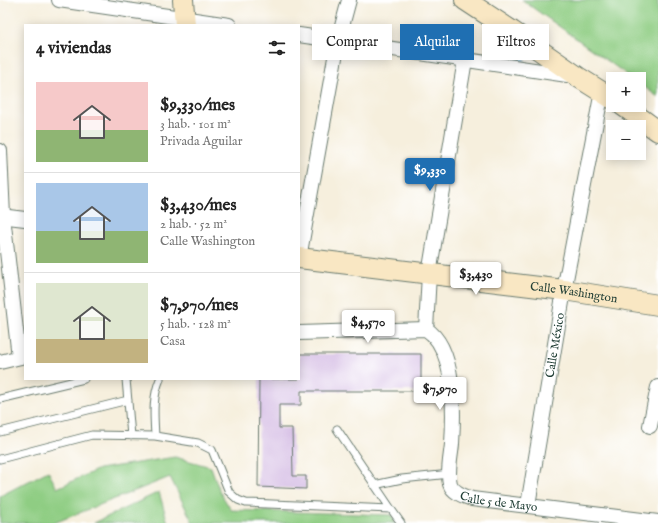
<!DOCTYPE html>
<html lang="es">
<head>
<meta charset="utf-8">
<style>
	body { margin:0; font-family:"IM FELL English",serif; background:#f6f6f6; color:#222; height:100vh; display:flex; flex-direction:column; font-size:15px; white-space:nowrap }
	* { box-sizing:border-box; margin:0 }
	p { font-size:13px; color:#767676 }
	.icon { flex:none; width:22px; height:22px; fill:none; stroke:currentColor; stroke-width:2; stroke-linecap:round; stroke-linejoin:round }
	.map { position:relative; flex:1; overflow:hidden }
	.side { position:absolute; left:24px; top:24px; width:276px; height:356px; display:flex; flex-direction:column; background:#fff; border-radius:0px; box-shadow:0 2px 10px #0003 }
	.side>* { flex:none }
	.banner { position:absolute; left:312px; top:24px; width:286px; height:36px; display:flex; gap:8px }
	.controls { position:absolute; left:606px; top:72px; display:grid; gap:8px }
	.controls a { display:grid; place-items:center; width:40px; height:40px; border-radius:0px; background:#fff; box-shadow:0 2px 10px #0003; font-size:20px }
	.price { position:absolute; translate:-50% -34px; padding:0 9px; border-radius:4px; background:#fff; color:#222; font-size:13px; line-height:26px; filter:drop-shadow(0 1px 2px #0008) }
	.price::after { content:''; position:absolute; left:50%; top:24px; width:12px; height:9px; margin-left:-6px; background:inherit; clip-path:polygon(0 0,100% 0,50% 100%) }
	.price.selected { background:#1f6fb2; color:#fff }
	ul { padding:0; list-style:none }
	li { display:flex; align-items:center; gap:12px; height:100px; padding:0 12px }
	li+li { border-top:1px solid #e0e0e0 }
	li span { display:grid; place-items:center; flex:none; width:112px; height:80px; border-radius:0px; color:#555 }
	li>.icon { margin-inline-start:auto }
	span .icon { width:48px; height:48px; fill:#fffc; stroke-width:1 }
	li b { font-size:17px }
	h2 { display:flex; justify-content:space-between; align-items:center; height:48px; padding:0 12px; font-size:17px }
	.chip { padding:0 14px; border-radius:0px; background:#fff; box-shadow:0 2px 10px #0003; font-size:14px; line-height:36px }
	.chip.selected { background:#1f6fb2; color:#fff }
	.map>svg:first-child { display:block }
</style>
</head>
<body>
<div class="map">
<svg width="658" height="523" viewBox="0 0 658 523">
	<rect width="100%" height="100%" fill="#fff"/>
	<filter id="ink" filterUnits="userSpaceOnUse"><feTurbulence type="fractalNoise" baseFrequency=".025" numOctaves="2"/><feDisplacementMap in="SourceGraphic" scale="8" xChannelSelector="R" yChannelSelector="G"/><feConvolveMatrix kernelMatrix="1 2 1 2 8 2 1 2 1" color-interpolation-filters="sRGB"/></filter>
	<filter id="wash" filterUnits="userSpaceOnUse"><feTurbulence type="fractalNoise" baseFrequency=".012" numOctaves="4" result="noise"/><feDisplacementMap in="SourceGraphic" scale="16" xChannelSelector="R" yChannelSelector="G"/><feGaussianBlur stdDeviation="0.9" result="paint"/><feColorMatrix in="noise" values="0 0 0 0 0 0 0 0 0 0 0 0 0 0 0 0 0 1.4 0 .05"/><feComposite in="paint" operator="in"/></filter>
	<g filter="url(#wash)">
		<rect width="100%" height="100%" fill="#f6efdd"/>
		<path fill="#8fcd83" stroke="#57855c" d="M 522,0 L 658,0 L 658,97 L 639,83 L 639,79 L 633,79 Z
			M 175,457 L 211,467 L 220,492 L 231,510 L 391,515 L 395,523 L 193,523 L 170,477 L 54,523 L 0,523 L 0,496 L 48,471 L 57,488 L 99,469 Z
			M 159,492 L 168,523 L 94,523 Z"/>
		<path fill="#5fadd8" stroke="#3f7586" d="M 501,39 L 524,46 L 525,62 L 502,59 Z"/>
		<g id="blocks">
			<path fill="#d1b7e2" d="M 299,354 L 421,354 L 421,391 L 301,391 L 301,405 L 279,405 L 279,428 L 292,428 L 293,476 L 306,476 L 306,489 L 258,487 L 259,379 L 299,379 Z"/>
		</g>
	</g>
	<g filter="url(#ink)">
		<use href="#blocks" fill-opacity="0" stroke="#6a7b6f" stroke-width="1"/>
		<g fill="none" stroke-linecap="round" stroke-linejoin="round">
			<defs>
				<path id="lane" d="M 126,379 L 131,436
					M 0,399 L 84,379
					M 337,429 L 391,509
					M 0,432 L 128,400
					M 155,436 C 154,416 152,398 160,379
					M 0,459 L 92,435 L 155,436 L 198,443 L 212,450 L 229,492 L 238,500 L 246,503 L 391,509 L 401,523
					M 374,485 L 402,479 L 450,474"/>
				<g id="street">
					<path d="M 59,0 L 229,25"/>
					<path d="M 299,35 L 574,76"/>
					<path d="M 0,151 L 3,216 L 19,357"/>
					<path d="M 0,216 L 25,219"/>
					<path d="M 299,258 L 338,41 L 349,0"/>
					<path d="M 426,329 L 429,274 L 465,60"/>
					<path id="s1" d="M 299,333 L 426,329 C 456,348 454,412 452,444 C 451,456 447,472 450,484 C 453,493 464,496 472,499 L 658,522"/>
					<path d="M 0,362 L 25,356"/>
					<path d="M 650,426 L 658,387"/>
					<path id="s2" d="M 528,505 L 564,290 L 602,91"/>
				</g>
				<g id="secondary">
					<path d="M 183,0 L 185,25"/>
					<path d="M 465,0 L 512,31 L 578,77 L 613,99"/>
					<path d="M 622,105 L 658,131"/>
					<path id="s3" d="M 299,258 L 564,290 L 658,305"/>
				</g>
			</defs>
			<use href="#lane" stroke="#6a7b6f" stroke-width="9"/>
			<use href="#street" stroke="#6a7b6f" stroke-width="16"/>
			<use href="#secondary" stroke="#6a7b6f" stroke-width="22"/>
			<use href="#lane" stroke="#fff" stroke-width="7"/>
			<use href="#street" stroke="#fff" stroke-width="14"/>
			<use href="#secondary" stroke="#f9e7c3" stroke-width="20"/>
		</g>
	</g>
	<g text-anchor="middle" stroke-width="3" stroke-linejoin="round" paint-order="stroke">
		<g font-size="12" fill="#1f3d34" stroke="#fff">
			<text dy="4" stroke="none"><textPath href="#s3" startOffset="277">Calle Washington</textPath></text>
			<text dy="4" stroke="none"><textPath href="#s2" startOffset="162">Calle México</textPath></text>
			<text dy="4" stroke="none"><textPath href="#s1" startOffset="344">Calle 5 de Mayo</textPath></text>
		</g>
	</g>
</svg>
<div class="controls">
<a>+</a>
<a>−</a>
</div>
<b class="price selected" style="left:430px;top:192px">$9,330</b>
<b class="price" style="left:476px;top:296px">$3,430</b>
<b class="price" style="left:368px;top:344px">$4,570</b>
<b class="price" style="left:440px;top:411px">$7,970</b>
<div class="banner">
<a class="chip">Comprar</a>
<a class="chip selected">Alquilar</a>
<a class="chip">Filtros</a>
</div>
<section class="side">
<h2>4 viviendas<svg class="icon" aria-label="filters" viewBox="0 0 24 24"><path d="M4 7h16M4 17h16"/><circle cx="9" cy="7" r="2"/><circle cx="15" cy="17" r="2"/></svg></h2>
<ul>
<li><span style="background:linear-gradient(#f6c9c9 60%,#8fb573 0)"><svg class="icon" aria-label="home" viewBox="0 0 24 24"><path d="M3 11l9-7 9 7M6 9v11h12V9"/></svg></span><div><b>$9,330/mes</b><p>3 hab. · 101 m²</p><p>Privada Aguilar</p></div></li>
<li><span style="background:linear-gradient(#a9c7e8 60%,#8fb573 0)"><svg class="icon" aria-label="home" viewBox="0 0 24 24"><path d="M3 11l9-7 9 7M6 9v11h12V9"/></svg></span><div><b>$3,430/mes</b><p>2 hab. · 52 m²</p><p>Calle Washington</p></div></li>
<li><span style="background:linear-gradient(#dfe7d0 70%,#c2b280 0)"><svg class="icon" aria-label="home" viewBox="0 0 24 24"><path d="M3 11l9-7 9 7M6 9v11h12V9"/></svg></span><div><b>$7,970/mes</b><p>5 hab. · 128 m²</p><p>Casa</p></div></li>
</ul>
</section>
</div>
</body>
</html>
